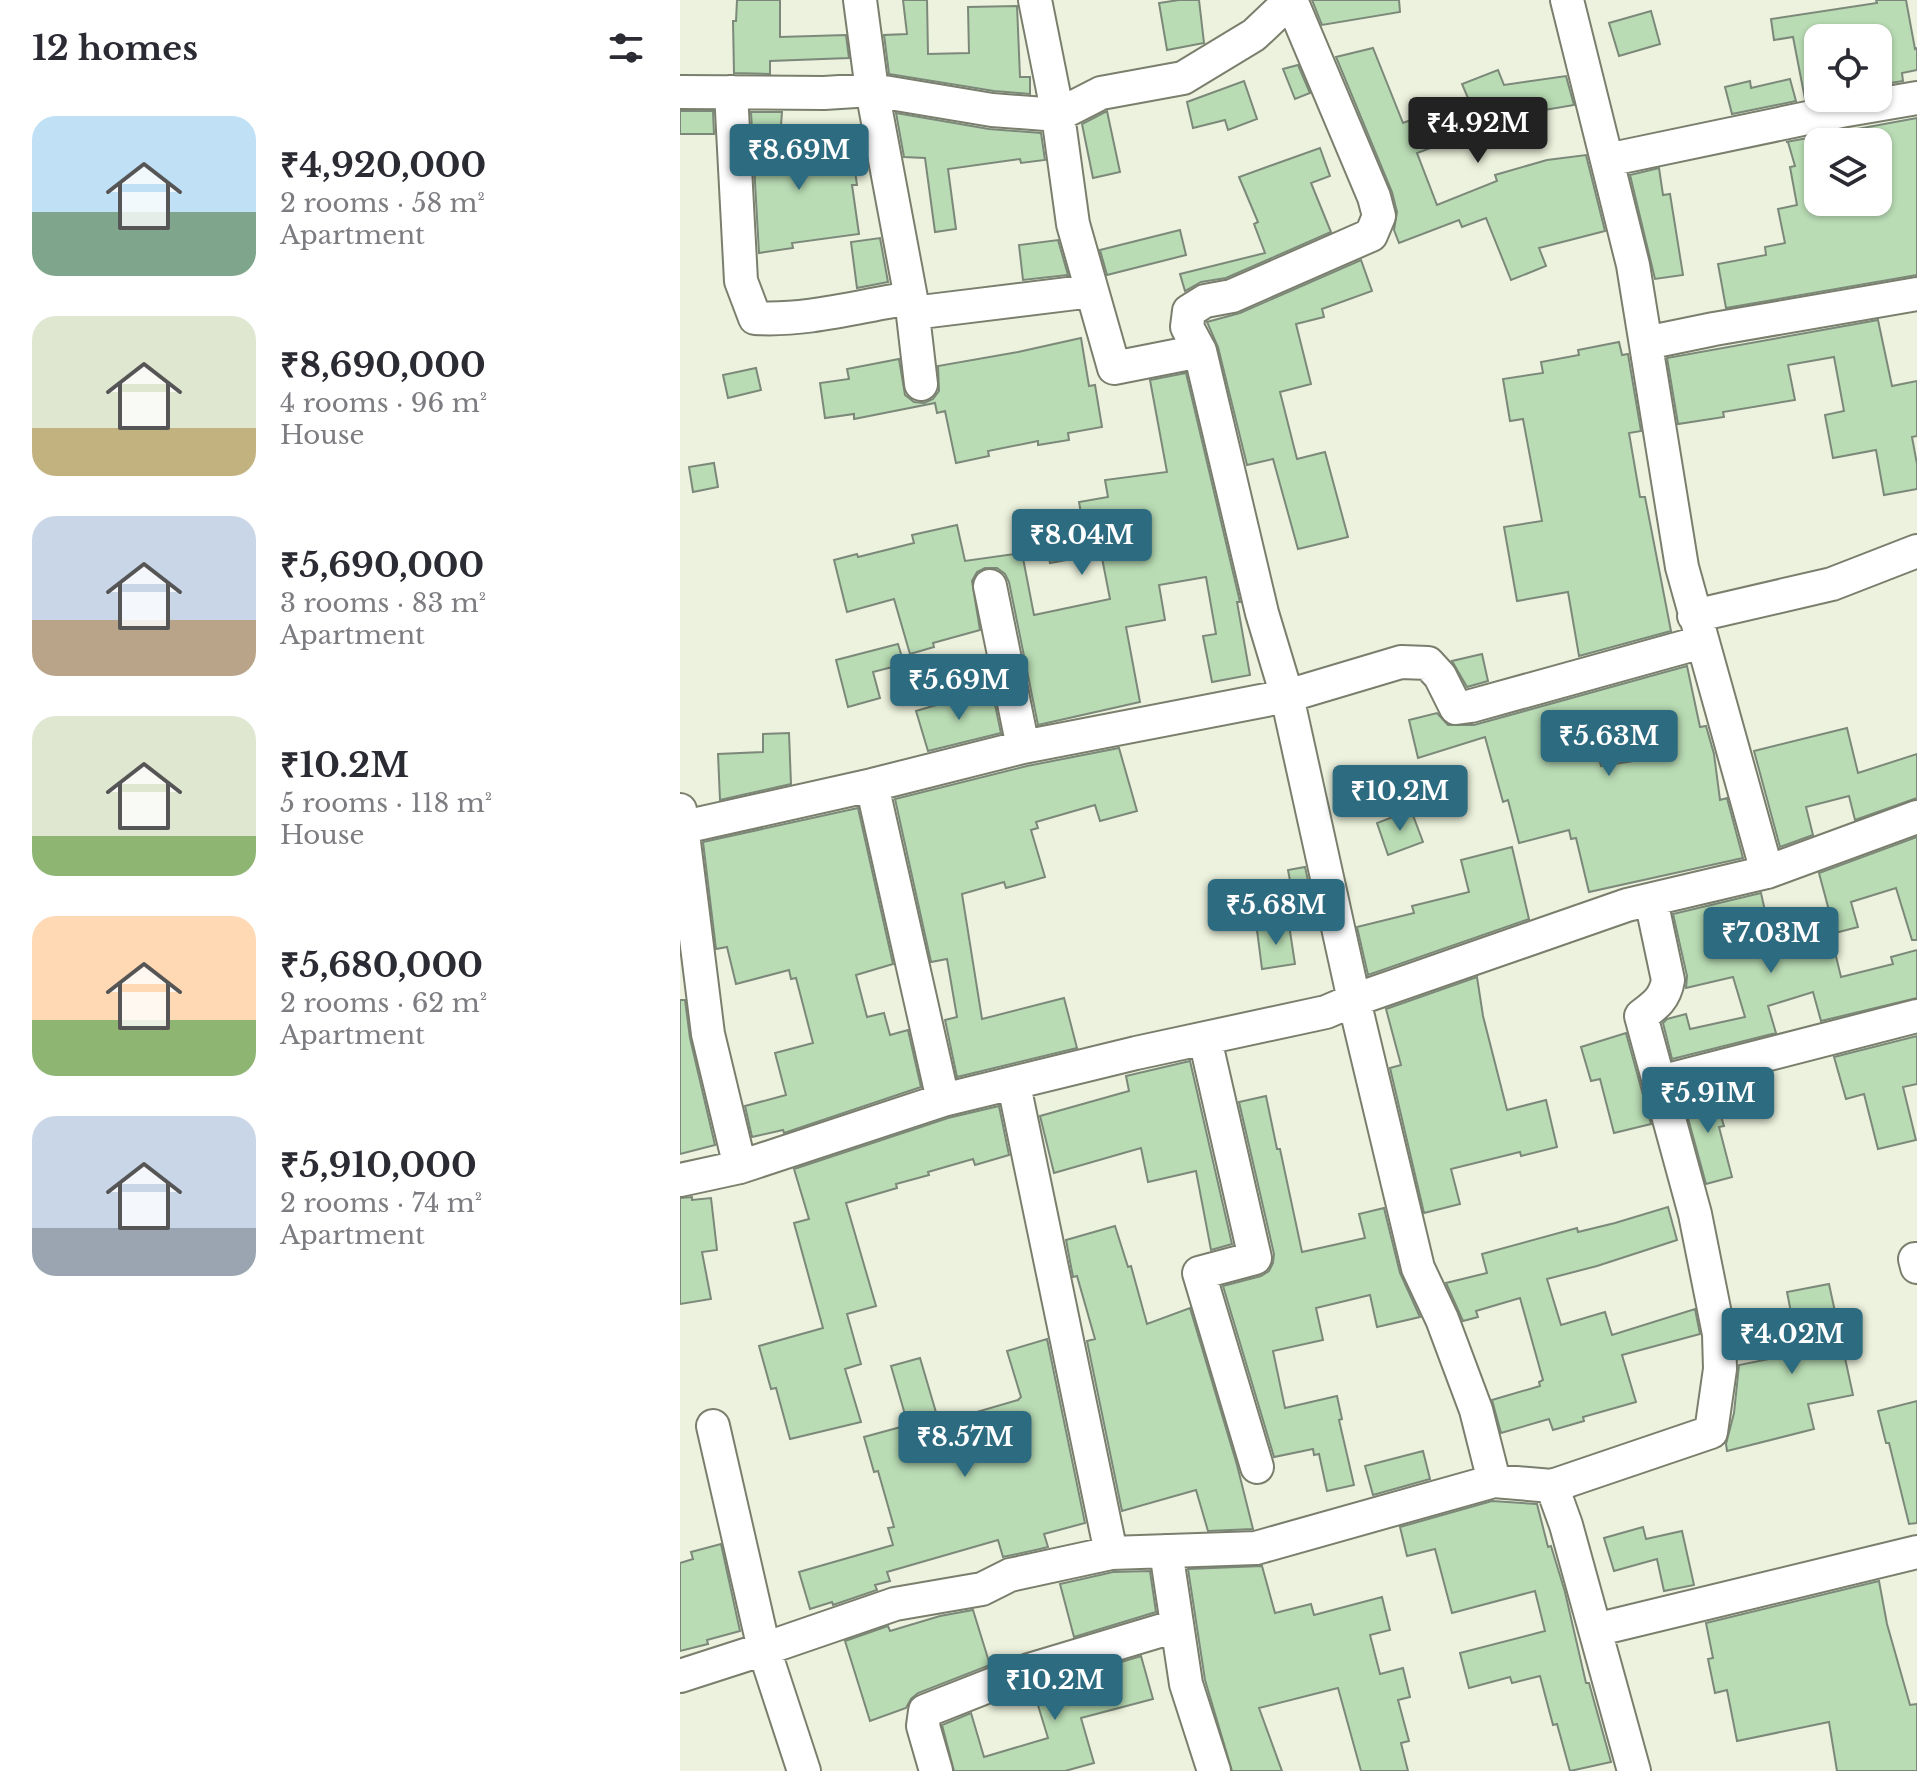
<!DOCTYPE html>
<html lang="en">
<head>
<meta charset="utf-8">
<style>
	body { margin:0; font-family:"Libre Baskerville",serif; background:#f7f7f7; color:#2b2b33; height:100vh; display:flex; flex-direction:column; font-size:30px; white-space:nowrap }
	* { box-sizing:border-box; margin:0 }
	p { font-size:26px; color:#7c7c81 }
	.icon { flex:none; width:44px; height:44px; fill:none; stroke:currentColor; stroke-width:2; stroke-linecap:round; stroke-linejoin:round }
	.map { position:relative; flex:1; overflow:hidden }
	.drawer { display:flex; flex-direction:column; background:#fff; width:680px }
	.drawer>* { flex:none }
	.tools { position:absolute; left:1124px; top:24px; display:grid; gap:16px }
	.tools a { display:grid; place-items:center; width:88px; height:88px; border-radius:16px; background:#fff; box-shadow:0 2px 6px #0004; font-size:40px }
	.price { position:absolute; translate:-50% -68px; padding:0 18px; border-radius:8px; background:#2d6b81; color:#fff; font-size:26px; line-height:52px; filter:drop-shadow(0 2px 4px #0008) }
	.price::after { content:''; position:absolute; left:50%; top:48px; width:24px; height:18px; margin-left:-12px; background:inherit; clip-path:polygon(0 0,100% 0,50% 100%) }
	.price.active { background:#222; color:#fff }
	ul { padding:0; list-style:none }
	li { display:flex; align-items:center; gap:24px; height:200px; padding:0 32px }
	li span { display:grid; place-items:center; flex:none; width:224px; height:160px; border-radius:24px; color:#555 }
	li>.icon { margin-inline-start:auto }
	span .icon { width:96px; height:96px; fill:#fffc; stroke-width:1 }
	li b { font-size:34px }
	h2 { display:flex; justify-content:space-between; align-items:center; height:96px; padding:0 32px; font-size:34px }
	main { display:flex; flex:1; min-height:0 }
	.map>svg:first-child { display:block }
</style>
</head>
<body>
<main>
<section class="drawer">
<h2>12 homes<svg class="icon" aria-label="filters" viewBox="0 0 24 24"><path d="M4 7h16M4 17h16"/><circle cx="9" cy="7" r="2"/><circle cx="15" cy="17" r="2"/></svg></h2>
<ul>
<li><span style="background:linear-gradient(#bfe0f5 60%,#7fa58c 0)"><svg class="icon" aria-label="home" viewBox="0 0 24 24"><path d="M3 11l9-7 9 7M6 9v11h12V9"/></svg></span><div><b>₹4,920,000</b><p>2 rooms · 58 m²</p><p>Apartment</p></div></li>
<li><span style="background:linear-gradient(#dfe7d0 70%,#c2b280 0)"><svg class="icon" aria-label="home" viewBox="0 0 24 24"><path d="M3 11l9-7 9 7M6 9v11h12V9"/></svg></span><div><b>₹8,690,000</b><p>4 rooms · 96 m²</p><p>House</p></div></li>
<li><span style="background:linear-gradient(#c9d6e8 65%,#b9a48a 0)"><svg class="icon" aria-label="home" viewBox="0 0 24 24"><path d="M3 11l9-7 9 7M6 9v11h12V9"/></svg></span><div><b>₹5,690,000</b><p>3 rooms · 83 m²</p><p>Apartment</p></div></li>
<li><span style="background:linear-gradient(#dfe7d0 75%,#8fb573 0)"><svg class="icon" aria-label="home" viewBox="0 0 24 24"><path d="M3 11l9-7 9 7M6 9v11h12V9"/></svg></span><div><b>₹10.2M</b><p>5 rooms · 118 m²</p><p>House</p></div></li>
<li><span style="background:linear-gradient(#ffd9b3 65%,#8fb573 0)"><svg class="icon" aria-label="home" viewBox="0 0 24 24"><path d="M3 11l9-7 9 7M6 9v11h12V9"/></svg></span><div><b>₹5,680,000</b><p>2 rooms · 62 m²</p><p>Apartment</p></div></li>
<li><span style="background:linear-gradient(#c9d6e8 70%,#9aa5b1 0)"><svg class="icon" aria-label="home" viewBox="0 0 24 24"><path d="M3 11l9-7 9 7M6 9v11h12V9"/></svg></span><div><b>₹5,910,000</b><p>2 rooms · 74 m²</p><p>Apartment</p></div></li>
</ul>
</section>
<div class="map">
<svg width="1237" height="1771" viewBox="0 0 1237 1771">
	<rect width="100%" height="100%" fill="#ecf2dd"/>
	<path fill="#b9dcb4" stroke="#7c897a" stroke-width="2" fill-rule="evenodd" d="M 57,0 L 100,0 L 100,37 L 166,35 L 169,58 L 90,61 L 90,74 L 54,73 L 53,21 L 56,21 Z
		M 223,0 L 247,0 L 248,54 L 289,53 L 288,7 L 337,6 L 340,77 L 350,77 L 350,94 L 314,91 L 209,74 L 204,35 L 227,34 Z
		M 499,0 L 519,0 L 524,43 L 487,50 L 479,3 Z
		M 632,0 L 719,0 L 720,12 L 642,25 Z
		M 1196,0 L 1226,0 L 1235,49 L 1237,48 L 1237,70 L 1222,73 L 1223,81 L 1198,85 L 1198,29 L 1138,38 L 1138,96 L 1125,99 L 1113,37 L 1094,40 L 1091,19 L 1197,3 Z
		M 971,11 L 980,44 L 939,56 L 929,23 Z
		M 693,48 L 723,123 L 788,98 L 782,84 L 818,70 L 824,85 L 886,76 L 894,105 L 841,114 L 737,153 L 757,205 L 817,181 L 815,175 L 867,160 L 906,155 L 925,231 L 859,248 L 866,266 L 831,280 L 806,218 L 782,227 L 779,220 L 719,243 L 714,230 L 717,212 L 712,192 L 656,57 Z
		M 618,65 L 630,93 L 615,99 L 603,69 Z
		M 1110,79 L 1116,101 L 1052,114 L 1045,87 L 1070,81 L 1071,88 Z
		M 564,81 L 577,119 L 548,130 L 545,120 L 513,128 L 507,102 Z
		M 0,111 L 33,111 L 34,134 L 0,134 Z
		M 427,111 L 440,172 L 413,178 L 402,124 Z
		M 71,112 L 102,112 L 98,166 L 173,156 L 177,185 L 172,185 L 179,234 L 112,243 L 113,248 L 79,253 Z
		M 216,113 L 309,129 L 361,133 L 365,160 L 341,163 L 340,159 L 268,169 L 276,229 L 255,232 L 245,158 L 224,157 Z
		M 1237,118 L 1237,275 L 1046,308 L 1038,264 L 1086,255 L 1085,247 L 1105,243 L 1098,209 L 1117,205 L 1110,167 L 1115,166 L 1108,142 L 1106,142 ZM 1138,142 L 1198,142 L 1198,202 L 1138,202 Z
		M 640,148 L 650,176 L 631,183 L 651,232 L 546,278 L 521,282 L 505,291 L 500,274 L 585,253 L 574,224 L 578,222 L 559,177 Z
		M 979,168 L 983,195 L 990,194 L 1003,275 L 975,279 L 950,175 Z
		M 500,230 L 506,255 L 427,275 L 420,250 Z
		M 200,238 L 208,282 L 177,288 L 171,242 Z
		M 378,240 L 388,275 L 343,280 L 339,245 Z
		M 681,260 L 692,291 L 642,309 L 644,317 L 616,324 L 631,384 L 600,392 L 617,459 L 645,452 L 668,537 L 618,549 L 593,459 L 567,465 L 538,347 L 527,322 L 560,313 Z
		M 1198,320 L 1212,386 L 1237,381 L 1237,436 L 1232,437 L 1237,464 L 1237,489 L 1204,495 L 1196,450 L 1153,458 L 1145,415 L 1164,411 L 1154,357 L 1108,365 L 1115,400 L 1043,412 L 1044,417 L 998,424 L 987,358 Z
		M 401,338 L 409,386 L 415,385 L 422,427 L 388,433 L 389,440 L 358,445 L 358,441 L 308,451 L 309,456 L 276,463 L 265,411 L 257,413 L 255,403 L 174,419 L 174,414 L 145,418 L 140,383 L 169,379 L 167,369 L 219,359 L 225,395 L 234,402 L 244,403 L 253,399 L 259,391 L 258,366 L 338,352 Z
		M 939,342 L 942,355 L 948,354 L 961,431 L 949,433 L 960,497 L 965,497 L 991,631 L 899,656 L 888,592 L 837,601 L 824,527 L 862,521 L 843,419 L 830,421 L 823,379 L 863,373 L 861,362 L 899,355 L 898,350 Z
		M 76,368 L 81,390 L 48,398 L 43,375 Z
		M 506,373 L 560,602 L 557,602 L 570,675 L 532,682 L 523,636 L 536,634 L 526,577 L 479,585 L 485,620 L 446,627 L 460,702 L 358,725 L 329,582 L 325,574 L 317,568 L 305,568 L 297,572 L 292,581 L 300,630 L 253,643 L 254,647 L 230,654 L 214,599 L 167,612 L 154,560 L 177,554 L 178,557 L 234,543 L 232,535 L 277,525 L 285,561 L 342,553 L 354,615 L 430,599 L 422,558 L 409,560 L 408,556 L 370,563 L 363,526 L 402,519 L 399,502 L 428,497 L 425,480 L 487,472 L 470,380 Z
		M 34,463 L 38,487 L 13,492 L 9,467 Z
		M 218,644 L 224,664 L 193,672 L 200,698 L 168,707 L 156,660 Z
		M 802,654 L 808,681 L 787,687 L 772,661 Z
		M 1007,666 L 1020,727 L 1026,726 L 1034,754 L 1040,800 L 1047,798 L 1063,858 L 909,892 L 896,838 L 891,839 L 889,830 L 839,843 L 828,800 L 823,802 L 805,737 L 738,758 L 729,720 L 757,713 L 768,725 L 794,725 ZM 972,713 L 980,757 L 921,766 L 910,723 Z
		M 313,695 L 321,733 L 248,751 L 236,711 L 280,698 L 281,704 Z
		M 1167,728 L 1178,773 L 1237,754 L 1237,798 L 1175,820 L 1169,796 L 1126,807 L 1133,835 L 1100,847 L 1074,751 Z
		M 109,733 L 111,784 L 40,800 L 38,754 L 83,752 L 83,734 Z
		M 439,748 L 457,811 L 420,821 L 415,805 L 356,822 L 358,828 L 351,830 L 365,877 L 326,888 L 324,882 L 282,894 L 302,1019 L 384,998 L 397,1048 L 277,1077 L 265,1020 L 277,1017 L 267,959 L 251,962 L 215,799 L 347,766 Z
		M 178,808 L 213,964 L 176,975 L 187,1017 L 204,1013 L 210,1035 L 228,1030 L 241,1087 L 104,1133 L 103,1130 L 72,1137 L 65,1106 L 106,1095 L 95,1053 L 133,1043 L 116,978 L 111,979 L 109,970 L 56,984 L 47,947 L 36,949 L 23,842 Z
		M 731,810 L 743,842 L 708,855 L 697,823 Z
		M 1237,837 L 1237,940 L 1232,940 L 1216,888 L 1171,902 L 1178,927 L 1155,933 L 1139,873 Z
		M 832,847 L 849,919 L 688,975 L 677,927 L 734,913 L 732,906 L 789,892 L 781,860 Z
		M 625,867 L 632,898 L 614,902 L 608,870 Z
		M 1081,893 L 1093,947 L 1109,942 L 1112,954 L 1153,944 L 1161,977 L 1213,964 L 1211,957 L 1237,950 L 1237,998 L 1141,1021 L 1133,992 L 1088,1006 L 1096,1033 L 992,1059 L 983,1023 L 987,1019 L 1006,1014 L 1010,1029 L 1065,1017 L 1053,977 L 1006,988 L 1007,976 L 993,914 Z
		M 609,925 L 615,964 L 582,969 L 577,930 Z
		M 797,977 L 803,1016 L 827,1110 L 866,1100 L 877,1147 L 841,1156 L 840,1152 L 771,1169 L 780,1204 L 744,1213 L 710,1068 L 721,1065 L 706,1009 Z
		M 0,1000 L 5,1000 L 10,1038 L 35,1145 L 0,1154 Z
		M 946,1033 L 971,1124 L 934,1133 L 920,1079 L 911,1081 L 901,1047 Z
		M 1237,1036 L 1237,1084 L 1223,1087 L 1236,1140 L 1198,1149 L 1184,1094 L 1166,1099 L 1154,1057 Z
		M 510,1061 L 552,1244 L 531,1250 L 516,1171 L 468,1182 L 461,1148 L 374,1173 L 360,1116 L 449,1091 L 446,1076 Z
		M 1032,1088 L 1044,1126 L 1039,1127 L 1052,1177 L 1026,1184 L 1002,1096 Z
		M 586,1096 L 597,1149 L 600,1149 L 622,1252 L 685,1238 L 679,1214 L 704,1208 L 720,1273 L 740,1317 L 697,1327 L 690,1295 L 636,1308 L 643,1340 L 593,1351 L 605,1408 L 657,1396 L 662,1419 L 659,1420 L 674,1485 L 647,1491 L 639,1454 L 634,1455 L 633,1449 L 594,1457 L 543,1286 L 581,1276 L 589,1271 L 593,1263 L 594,1254 L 559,1102 Z
		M 319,1106 L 329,1155 L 295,1165 L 293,1159 L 248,1172 L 249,1175 L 216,1184 L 217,1188 L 166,1203 L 196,1306 L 167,1314 L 181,1364 L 165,1369 L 181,1422 L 110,1439 L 96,1388 L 91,1389 L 79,1346 L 143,1328 L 114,1223 L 129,1219 L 114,1169 L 268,1118 Z
		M 12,1197 L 12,1200 L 31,1198 L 37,1250 L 22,1252 L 31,1299 L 0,1304 L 0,1198 Z
		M 988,1207 L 997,1240 L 917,1266 L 867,1279 L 881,1325 L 925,1312 L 932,1335 L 1015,1309 L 1020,1334 L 942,1355 L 956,1402 L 903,1417 L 904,1421 L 873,1430 L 869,1419 L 821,1433 L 812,1400 L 860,1386 L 859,1382 L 863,1380 L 840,1298 L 796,1311 L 798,1317 L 783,1321 L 766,1283 L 807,1273 L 802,1254 L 897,1228 L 898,1232 L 935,1223 Z
		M 435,1226 L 448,1267 L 451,1266 L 467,1324 L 510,1308 L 557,1465 L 573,1529 L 528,1531 L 516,1490 L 442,1511 L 407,1341 L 415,1339 L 397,1276 L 393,1277 L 386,1240 Z
		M 1149,1284 L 1173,1395 L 1128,1404 L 1134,1429 L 1047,1451 L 1046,1444 L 1054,1413 L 1059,1365 L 1119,1353 L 1107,1292 Z
		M 367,1339 L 405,1523 L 364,1534 L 368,1547 L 360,1549 L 323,1557 L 318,1540 L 207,1572 L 210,1581 L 195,1585 L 197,1590 L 153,1605 L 152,1602 L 130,1609 L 119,1572 L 213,1545 L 208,1528 L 214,1527 L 198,1471 L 194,1472 L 184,1437 L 228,1425 L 211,1366 L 240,1358 L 258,1419 L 265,1417 L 266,1421 L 338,1400 L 341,1397 L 327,1351 Z
		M 1237,1401 L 1237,1523 L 1229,1524 L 1209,1443 L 1206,1443 L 1198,1411 Z
		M 743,1451 L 750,1479 L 693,1495 L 685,1466 Z
		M 812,1501 L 857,1504 L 868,1547 L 871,1546 L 885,1592 L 906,1683 L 909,1683 L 931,1762 L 890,1771 L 877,1724 L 873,1725 L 860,1676 L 832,1683 L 830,1677 L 789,1688 L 780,1653 L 865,1631 L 855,1591 L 772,1613 L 755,1549 L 727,1556 L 720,1527 Z
		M 963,1527 L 966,1539 L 1002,1531 L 1014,1585 L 984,1591 L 977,1559 L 934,1571 L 924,1538 Z
		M 41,1544 L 60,1631 L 27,1640 L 28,1644 L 0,1651 L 0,1563 L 13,1559 L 11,1552 Z
		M 582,1566 L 595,1613 L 631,1604 L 634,1615 L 702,1597 L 710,1630 L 690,1635 L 700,1674 L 723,1668 L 730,1697 L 718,1700 L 729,1741 L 721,1743 L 728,1771 L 681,1771 L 658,1688 L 579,1708 L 602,1771 L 552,1771 L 525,1680 L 508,1569 Z
		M 470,1571 L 476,1612 L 394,1637 L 380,1584 L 433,1572 Z
		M 1199,1581 L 1207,1624 L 1230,1705 L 1237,1704 L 1237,1771 L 1157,1771 L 1149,1722 L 1057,1741 L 1047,1690 L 1035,1693 L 1028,1659 L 1033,1658 L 1026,1623 Z
		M 293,1610 L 310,1665 L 238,1693 L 231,1699 L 226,1708 L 190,1721 L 165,1641 L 208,1626 L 210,1631 L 260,1616 Z
		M 461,1656 L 473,1699 L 401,1718 L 414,1763 L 385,1771 L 274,1771 L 262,1725 L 291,1713 L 304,1757 L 368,1738 L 353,1689 Z"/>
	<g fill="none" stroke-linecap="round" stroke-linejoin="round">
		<defs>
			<path id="minor" d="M 180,0 L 192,90 L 231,298
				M 355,0 L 378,115 L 393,224 L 434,368 L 520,351 L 582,613 L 607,696 L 674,1000 L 738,1268 L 762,1319 L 796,1410 L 814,1481 L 872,1486 L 886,1525 L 954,1771
				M 887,0 L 953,265 L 1002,567 L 1087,872 L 1237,817
				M 0,92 L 144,93 L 192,90 L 312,110 L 378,115 L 421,93 L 503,78 L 574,35 L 611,0
				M 51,92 L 61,281 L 75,318 C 129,321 178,306 231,298 L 241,384
				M 927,160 L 1161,111 L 1237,98
				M 233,313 L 412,291
				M 966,343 L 1034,329 L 1237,294
				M 520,351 L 507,327 L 509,311 L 525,301 L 552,296 L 691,235 L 699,216 L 694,197 L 611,0
				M 310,586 L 343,747 L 607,696 L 721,662 L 748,663 L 760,676 L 776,708 L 791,706 L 1022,642
				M 1014,616 L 1152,584 L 1237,551
				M 192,785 L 263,1100
				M 0,810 L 28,1034 L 60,1167
				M 0,828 L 192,785 L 343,747
				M 525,1039 L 575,1258 L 519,1273 L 577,1467
				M 980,1082 L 1237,1016
				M 334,1085 L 431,1553
				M 0,1180 L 60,1167 L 263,1100 L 456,1053 L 646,1012 L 674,1000 L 947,905 L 1087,872
				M 1235,1259 L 1237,1267
				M 872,1486 L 1031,1432 L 1040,1369 L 1039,1334 L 1015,1214 L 961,1016 C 976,1005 985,998 988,980 L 971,900
				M 486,1551 L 506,1684 L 534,1771
				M 915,1630 L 1237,1552
				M 0,1676 L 84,1649 L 33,1426
				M 124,1771 L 84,1649 L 215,1604 L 302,1589 L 330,1575 L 431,1553 L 576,1548 L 814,1481
				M 256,1771 L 243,1726 L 245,1711 L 349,1670 L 496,1626"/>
		</defs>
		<use href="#minor" stroke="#7a7f6d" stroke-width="36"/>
		<use href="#minor" stroke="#fff" stroke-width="32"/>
	</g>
</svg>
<div class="tools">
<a><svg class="icon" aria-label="locate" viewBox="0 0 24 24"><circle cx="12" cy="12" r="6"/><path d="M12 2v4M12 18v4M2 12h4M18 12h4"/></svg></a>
<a><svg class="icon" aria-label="layers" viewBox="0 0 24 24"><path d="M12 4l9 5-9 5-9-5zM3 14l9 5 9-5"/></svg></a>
</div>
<b class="price active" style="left:798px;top:165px">₹4.92M</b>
<b class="price" style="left:119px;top:192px">₹8.69M</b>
<b class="price" style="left:402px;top:577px">₹8.04M</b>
<b class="price" style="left:279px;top:722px">₹5.69M</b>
<b class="price" style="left:929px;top:778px">₹5.63M</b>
<b class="price" style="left:720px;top:833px">₹10.2M</b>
<b class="price" style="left:596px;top:947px">₹5.68M</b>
<b class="price" style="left:1091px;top:975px">₹7.03M</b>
<b class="price" style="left:1028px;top:1135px">₹5.91M</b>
<b class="price" style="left:1112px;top:1376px">₹4.02M</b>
<b class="price" style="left:285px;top:1479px">₹8.57M</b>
<b class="price" style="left:375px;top:1722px">₹10.2M</b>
</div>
</main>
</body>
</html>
